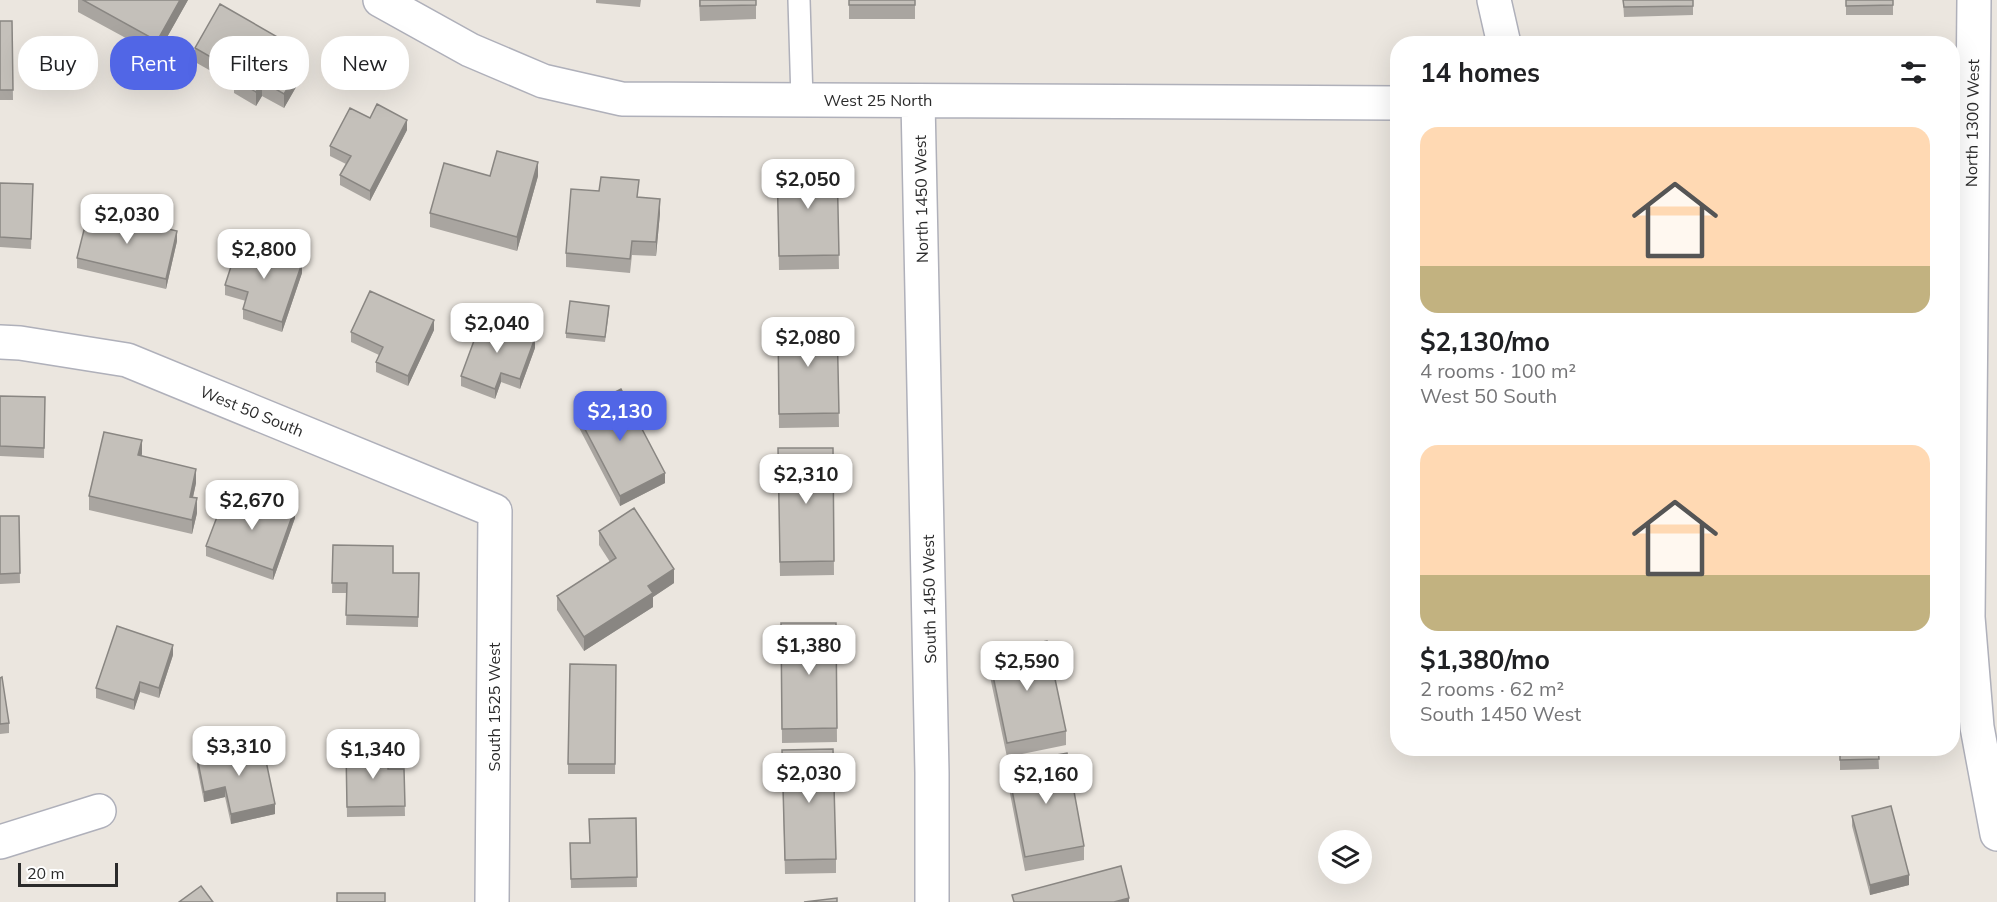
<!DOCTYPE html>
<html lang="en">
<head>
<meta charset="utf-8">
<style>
	body { margin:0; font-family:Mulish,sans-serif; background:#f6f6f6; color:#202124; height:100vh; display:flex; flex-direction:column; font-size:22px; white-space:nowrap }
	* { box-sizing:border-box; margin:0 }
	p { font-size:20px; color:#757577 }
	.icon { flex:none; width:33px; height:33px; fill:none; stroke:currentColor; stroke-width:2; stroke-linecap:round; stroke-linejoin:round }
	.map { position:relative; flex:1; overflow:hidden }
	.drawer { position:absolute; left:1390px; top:36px; width:570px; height:720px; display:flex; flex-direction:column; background:#fff; border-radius:24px; box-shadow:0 6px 24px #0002 }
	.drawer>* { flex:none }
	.guide { position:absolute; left:18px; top:36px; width:570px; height:54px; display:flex; gap:12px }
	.controls { position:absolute; left:1318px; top:830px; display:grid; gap:12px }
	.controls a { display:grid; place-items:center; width:54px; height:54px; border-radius:50%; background:#fff; box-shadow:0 6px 24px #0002; font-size:30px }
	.scale { position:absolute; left:18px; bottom:15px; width:100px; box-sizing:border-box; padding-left:6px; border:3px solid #2b2b2b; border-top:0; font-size:16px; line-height:21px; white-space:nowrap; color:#2b2b2b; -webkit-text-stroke:4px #fff; paint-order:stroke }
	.price { position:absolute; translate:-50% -51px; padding:0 14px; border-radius:12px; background:#fff; color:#222; font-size:20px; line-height:39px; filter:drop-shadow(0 2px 3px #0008) }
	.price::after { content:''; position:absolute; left:50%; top:36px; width:18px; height:14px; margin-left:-9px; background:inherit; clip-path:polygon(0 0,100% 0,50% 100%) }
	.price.selected { background:#5166e6; color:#fff }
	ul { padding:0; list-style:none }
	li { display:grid; align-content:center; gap:12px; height:318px; padding:0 30px }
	li span { display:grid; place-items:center; height:186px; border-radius:18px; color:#555 }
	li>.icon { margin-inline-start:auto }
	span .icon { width:108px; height:108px; fill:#fffc; stroke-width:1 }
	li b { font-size:26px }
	h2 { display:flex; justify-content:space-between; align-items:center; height:72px; padding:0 30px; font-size:26px }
	.chip { padding:0 21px; border-radius:24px; background:#fff; box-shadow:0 6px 24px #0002; font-size:21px; line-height:54px }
	.chip.selected { background:#5166e6; color:#fff }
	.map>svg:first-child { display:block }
</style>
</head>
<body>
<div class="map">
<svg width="1997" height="902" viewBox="0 0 1997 902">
	<rect width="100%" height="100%" fill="#ebe6df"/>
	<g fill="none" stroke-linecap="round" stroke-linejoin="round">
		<defs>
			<path id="service" d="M 799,0 L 802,100"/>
			<path id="minor" d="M 380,0 L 470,50 L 543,81 L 622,99 L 1398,103
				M 1494,0 L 1504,44
				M 1974,0 L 1968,617 L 1977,727 L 1997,834
				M 918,101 L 932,773 L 932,902
				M 0,342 L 20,343 L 127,360 L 495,511 L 492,902
				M 0,842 L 99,811"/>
		</defs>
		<use href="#service" stroke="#afb0ba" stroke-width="24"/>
		<use href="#minor" stroke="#afb0ba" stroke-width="36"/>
		<use href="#service" stroke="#fff" stroke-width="21"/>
		<use href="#minor" stroke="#fff" stroke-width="33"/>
	</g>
	<path fill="#a9a5a0" d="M 78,0 L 188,0 L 157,55 L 78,12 Z
		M 596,0 L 641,0 L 640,7 L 596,3 Z
		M 699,0 L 756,0 L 756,19 L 700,21 Z
		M 849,0 L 915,0 L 915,19 L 849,19 Z
		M 1623,0 L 1693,0 L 1693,15 L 1624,17 Z
		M 1846,0 L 1893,0 L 1893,15 L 1846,15 Z
		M 0,21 L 12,21 L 13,100 L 0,100 Z
		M 195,48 L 307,68 L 284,108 L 262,96 L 256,106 L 234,93 L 234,84 L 195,62 Z
		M 370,118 L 407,130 L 370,201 L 340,185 L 340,175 L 346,164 L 330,156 L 330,146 Z
		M 837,163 L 839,269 L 779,270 L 777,164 Z
		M 490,176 L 538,176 L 517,251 L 430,227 L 430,213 Z
		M 0,183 L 33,184 L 31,249 L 0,247 Z
		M 638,197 L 660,213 L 656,256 L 632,255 L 630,273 L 566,267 L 566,253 Z
		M 177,241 L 166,289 L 77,268 L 77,258 Z
		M 302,273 L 282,332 L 243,319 L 243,309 L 246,301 L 225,295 L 225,285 Z
		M 609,311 L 605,342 L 566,338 L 566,333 Z
		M 837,322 L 839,427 L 779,428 L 778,324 Z
		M 434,330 L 408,386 L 376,372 L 376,362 L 379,355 L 351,342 L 351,332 Z
		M 535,348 L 520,389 L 501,382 L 495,399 L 461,386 L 461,376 Z
		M 0,396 L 45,397 L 44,458 L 0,456 Z
		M 576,412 L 665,483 L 620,506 L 576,422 Z
		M 778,448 L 833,448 L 834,575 L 780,576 Z
		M 142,454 L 141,456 L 196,483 L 193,497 L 197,513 L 192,534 L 89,510 L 89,496 Z
		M 248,510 L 295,518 L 273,580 L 206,556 L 206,546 Z
		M 0,516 L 19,516 L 20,583 L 0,584 Z
		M 599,531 L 674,583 L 653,597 L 653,607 L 584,651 L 557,610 L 557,596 L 610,562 L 599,545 Z
		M 333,545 L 393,573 L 419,573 L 418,627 L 346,625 L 347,593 L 332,593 Z
		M 781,623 L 836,623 L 837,742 L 782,743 Z
		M 988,652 L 1066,731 L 1066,745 L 1007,757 L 988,667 Z
		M 173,655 L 159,698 L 140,692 L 134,710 L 96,698 L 96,688 Z
		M 616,665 L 615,774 L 568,774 L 568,764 Z
		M 0,678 L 9,723 L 9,733 L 0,734 Z
		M 1840,748 L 1878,748 L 1879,769 L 1840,770 Z
		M 346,750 L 388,769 L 404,769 L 405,816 L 347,817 Z
		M 197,757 L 275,814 L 231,824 L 225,797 L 204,802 L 197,767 Z
		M 782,764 L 836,859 L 836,873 L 785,874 Z
		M 1007,764 L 1084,846 L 1084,860 L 1025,871 L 1007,778 Z
		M 1852,816 L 1909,885 L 1870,895 L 1852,826 Z
		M 636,818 L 637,887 L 571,888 L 570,843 L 589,843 Z"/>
	<path fill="#898682" d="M 180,0 L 188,0 L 157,55 L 157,41 Z
		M 307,54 L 307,68 L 284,108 L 284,94 Z
		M 262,81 L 262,96 L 256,106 L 256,92 Z
		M 407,120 L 407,130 L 370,201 L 370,191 Z
		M 538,162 L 538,176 L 517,251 L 517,237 Z
		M 660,199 L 660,213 L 656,256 L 656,242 Z
		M 177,231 L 177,241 L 166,289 L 166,279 Z
		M 302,263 L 302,273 L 282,332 L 282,322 Z
		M 434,320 L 434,330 L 408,386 L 408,376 Z
		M 535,338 L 535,348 L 520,389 L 520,379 Z
		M 501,373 L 501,382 L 495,399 L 495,389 Z
		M 142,440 L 142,454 L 138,469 L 138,455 Z
		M 196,469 L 196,483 L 190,511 L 190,497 Z
		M 665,473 L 665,483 L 620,506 L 620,496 Z
		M 197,498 L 197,513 L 192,534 L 192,520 Z
		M 295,508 L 295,518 L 273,580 L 273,570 Z
		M 674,569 L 674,583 L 653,597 L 653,607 L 584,651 L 584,637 L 648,586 Z
		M 173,645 L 173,655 L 159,698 L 159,688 Z
		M 140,682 L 140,692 L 134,710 L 134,700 Z
		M 225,787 L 225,797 L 204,802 L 204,792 Z
		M 275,804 L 275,814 L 231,824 L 231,814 Z
		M 1909,875 L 1909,885 L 1870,895 L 1870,885 Z
		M 1129,898 L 1129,902 L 1114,902 Z"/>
	<path fill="#c4c0ba" stroke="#898682" stroke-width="1.5" d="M 83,0 L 180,0 L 157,41 Z
		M 700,0 L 756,0 L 756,5 L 700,6 Z
		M 849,0 L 915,0 L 915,5 L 849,5 Z
		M 1623,0 L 1693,0 L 1693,6 L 1624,7 Z
		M 1846,0 L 1893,0 L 1893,5 L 1846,6 Z
		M 220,4 L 307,54 L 284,94 L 262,81 L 256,92 L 234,79 L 237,72 L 195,48 Z
		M 0,21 L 12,21 L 13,90 L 0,90 Z
		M 377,104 L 407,120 L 370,191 L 340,175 L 351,156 L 330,146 L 350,108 L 370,118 Z
		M 497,151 L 538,162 L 517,237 L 430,213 L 444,163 L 490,176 Z
		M 837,163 L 839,255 L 779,256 L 777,164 Z
		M 601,177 L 639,180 L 637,197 L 660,199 L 656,242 L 632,241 L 630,259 L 566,253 L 571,189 L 599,191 Z
		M 0,183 L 33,184 L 31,239 L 0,237 Z
		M 89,210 L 177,231 L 166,279 L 77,258 Z
		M 239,242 L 302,263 L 282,322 L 243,309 L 248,292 L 225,285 Z
		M 370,291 L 434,320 L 408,376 L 376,362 L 383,347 L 351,332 Z
		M 570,301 L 609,306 L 605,337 L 566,333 Z
		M 482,319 L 535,338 L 520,379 L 501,373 L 495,389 L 461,376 Z
		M 837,322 L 839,413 L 779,414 L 778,324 Z
		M 621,389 L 665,473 L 620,496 L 576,412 Z
		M 0,396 L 45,397 L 44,448 L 0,446 Z
		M 104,432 L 142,440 L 138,455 L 196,469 L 190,497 L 197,498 L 192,520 L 89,496 Z
		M 778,448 L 833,448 L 834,561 L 780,562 Z
		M 255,493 L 295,508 L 273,570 L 206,546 L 223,501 L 248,510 Z
		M 634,508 L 674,569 L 648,586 L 653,593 L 584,637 L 557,596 L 616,558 L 599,531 Z
		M 0,516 L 19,516 L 20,573 L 0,574 Z
		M 333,545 L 393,546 L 393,573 L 419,573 L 418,617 L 346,615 L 347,583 L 332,583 Z
		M 781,623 L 836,623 L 837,728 L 782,729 Z
		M 117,626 L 173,645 L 159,688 L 140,682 L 134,700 L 96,688 Z
		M 1047,641 L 1066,731 L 1007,743 L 988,652 Z
		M 570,664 L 616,665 L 615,764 L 568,764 Z
		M 2,677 L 9,723 L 0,724 L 0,678 Z
		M 262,742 L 275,804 L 231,814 L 225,787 L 204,792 L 197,757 Z
		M 1840,748 L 1878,748 L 1879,759 L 1840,760 Z
		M 388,749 L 388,769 L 404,769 L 405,806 L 347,807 L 346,750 Z
		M 833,749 L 836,859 L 785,860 L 782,750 Z
		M 1067,753 L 1084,846 L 1025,857 L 1007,764 Z
		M 1891,806 L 1909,875 L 1870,885 L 1852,816 Z
		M 636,818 L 637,877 L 571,879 L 570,843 L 590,843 L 589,819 Z
		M 1121,866 L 1129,898 L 1114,902 L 1014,902 L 1012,895 Z
		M 201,886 L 213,902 L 179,902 Z
		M 337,893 L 385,893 L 385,902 L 337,902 Z
		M 837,898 L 837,902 L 804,902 Z"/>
	<g text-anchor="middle" stroke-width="5" stroke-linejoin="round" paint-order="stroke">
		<g font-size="16" fill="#2b2b2b" stroke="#fff">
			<text x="878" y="106">West 25 North</text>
			<text transform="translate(1972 123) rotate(-89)" y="6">North 1300 West</text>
			<text transform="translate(921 199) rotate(-91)" y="6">North 1450 West</text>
			<text transform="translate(252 411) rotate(22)" y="6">West 50 South</text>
			<text transform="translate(929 599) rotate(-91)" y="6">South 1450 West</text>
			<text transform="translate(494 707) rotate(-90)" y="6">South 1525 West</text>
		</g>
	</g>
</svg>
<div class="controls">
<a><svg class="icon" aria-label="layers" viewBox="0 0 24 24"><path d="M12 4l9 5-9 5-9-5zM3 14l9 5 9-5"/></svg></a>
</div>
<div class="scale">20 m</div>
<b class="price" style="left:808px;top:210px">$2,050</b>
<b class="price" style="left:127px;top:245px">$2,030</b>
<b class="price" style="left:264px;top:280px">$2,800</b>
<b class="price" style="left:497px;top:354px">$2,040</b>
<b class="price" style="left:808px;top:368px">$2,080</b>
<b class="price selected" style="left:620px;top:442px">$2,130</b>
<b class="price" style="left:806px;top:505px">$2,310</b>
<b class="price" style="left:252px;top:531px">$2,670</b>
<b class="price" style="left:809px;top:676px">$1,380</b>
<b class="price" style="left:1027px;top:692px">$2,590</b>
<b class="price" style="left:239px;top:777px">$3,310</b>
<b class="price" style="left:373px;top:780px">$1,340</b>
<b class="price" style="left:809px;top:804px">$2,030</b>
<b class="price" style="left:1046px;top:805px">$2,160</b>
<div class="guide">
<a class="chip">Buy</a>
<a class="chip selected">Rent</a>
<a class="chip">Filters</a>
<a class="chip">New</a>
</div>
<section class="drawer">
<h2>14 homes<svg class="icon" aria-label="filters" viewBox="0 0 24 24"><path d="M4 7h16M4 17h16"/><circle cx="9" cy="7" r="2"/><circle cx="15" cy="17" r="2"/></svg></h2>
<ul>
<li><span style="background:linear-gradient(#ffd9b3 75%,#c2b280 0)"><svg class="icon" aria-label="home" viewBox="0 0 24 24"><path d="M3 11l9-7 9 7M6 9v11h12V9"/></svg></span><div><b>$2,130/mo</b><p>4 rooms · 100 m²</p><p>West 50 South</p></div></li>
<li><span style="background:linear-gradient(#ffd9b3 70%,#c2b280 0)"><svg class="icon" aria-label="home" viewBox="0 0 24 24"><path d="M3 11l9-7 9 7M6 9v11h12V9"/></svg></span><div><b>$1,380/mo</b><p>2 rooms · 62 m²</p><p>South 1450 West</p></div></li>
</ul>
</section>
</div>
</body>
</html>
